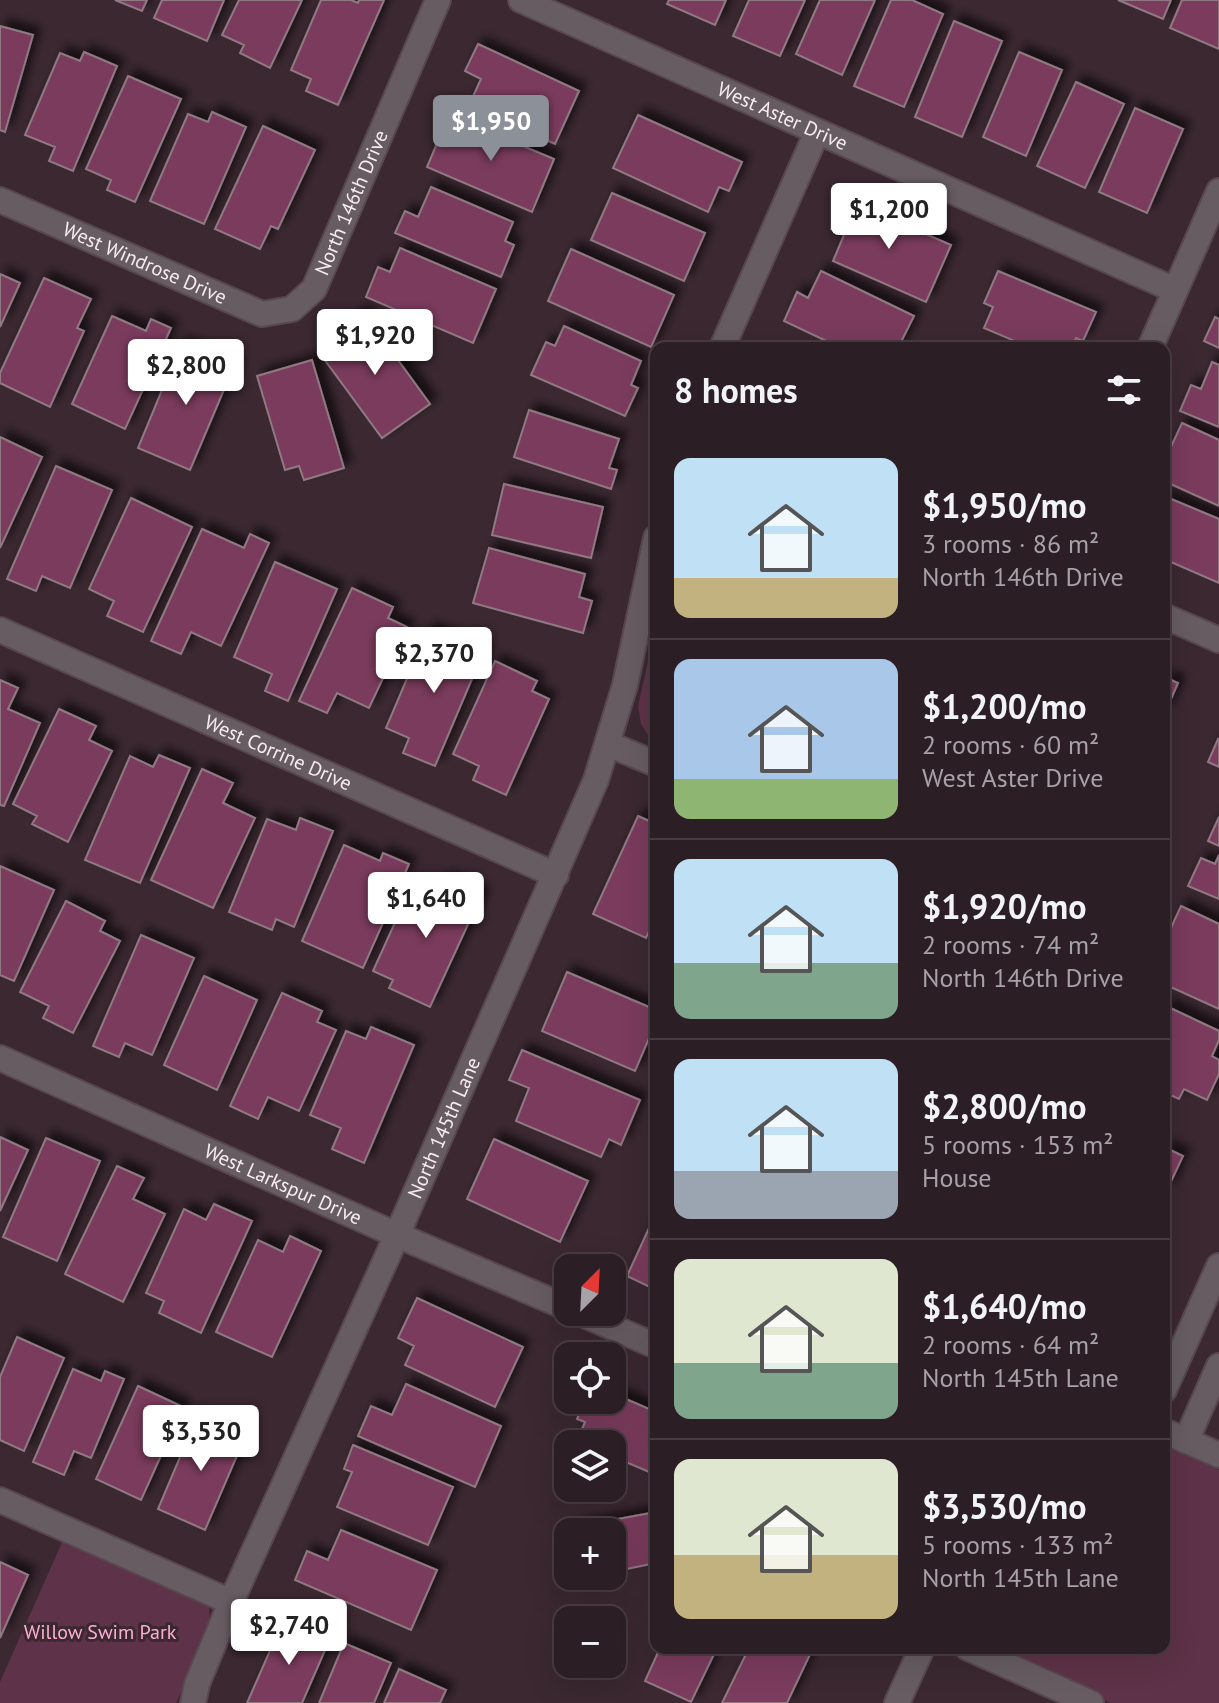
<!DOCTYPE html>
<html lang="en">
<head>
<meta charset="utf-8">
<style>
	body { margin:0; font-family:"PT Sans",sans-serif; background:#382b32; color:#f1f3f6; height:100vh; display:flex; flex-direction:column; font-size:30px; white-space:nowrap }
	* { box-sizing:border-box; margin:0 }
	p { font-size:26px; color:#a6a2a7 }
	.icon { flex:none; width:44px; height:44px; fill:none; stroke:currentColor; stroke-width:2; stroke-linecap:round; stroke-linejoin:round }
	.map { position:relative; flex:1; overflow:hidden }
	.panel { position:absolute; left:650px; top:342px; width:520px; height:1312px; display:flex; flex-direction:column; background:#2c1e25; border-radius:16px; box-shadow:0 8px 32px #0002,0 0 0 2px #483c42 }
	.panel>* { flex:none }
	.needle { width:52px; rotate:24deg }
	.buttons { position:absolute; left:554px; top:1254px; display:grid; gap:16px }
	.buttons a { display:grid; place-items:center; width:72px; height:72px; border-radius:16px; background:#2c1e25; box-shadow:0 8px 32px #0002,0 0 0 2px #483c42; font-size:40px }
	.price { position:absolute; translate:-50% -68px; padding:0 18px; border-radius:8px; background:#fff; color:#222; font-size:26px; line-height:52px; filter:drop-shadow(0 2px 4px #0008) }
	.price::after { content:''; position:absolute; left:50%; top:48px; width:24px; height:18px; margin-left:-12px; background:inherit; clip-path:polygon(0 0,100% 0,50% 100%) }
	.price.selected { background:#8c9099; color:#fff }
	ul { padding:0; list-style:none }
	li { display:flex; align-items:center; gap:24px; height:200px; padding:0 24px }
	li+li { border-top:2px solid #483c42 }
	li span { display:grid; place-items:center; flex:none; width:224px; height:160px; border-radius:16px; color:#555 }
	li>.icon { margin-inline-start:auto }
	span .icon { width:96px; height:96px; fill:#fffc; stroke-width:1 }
	li b { font-size:34px }
	h2 { display:flex; justify-content:space-between; align-items:center; height:96px; padding:0 24px; font-size:34px }
	.map>svg:first-child { display:block }
</style>
</head>
<body>
<div class="map">
<svg width="1219" height="1703" viewBox="0 0 1219 1703">
	<defs>
		<filter id="shadow"><feDropShadow dx="7" dy="-7" stdDeviation="4" flood-color="#0009"/></filter>
	</defs>
	<rect width="100%" height="100%" fill="#3b2831"/>
	<path fill="#5e3248" d="M 656,627 L 656,743 L 652,741 L 641,724 L 638,706 Z
		M 1164,1446 L 1219,1470 L 1219,1703 L 1111,1703 L 986,1648 L 1164,1648 Z
		M 64,1538 L 209,1604 L 210,1627 L 176,1703 L 0,1703 L 0,1682 Z"/>
	<path fill="#7a3b5c" stroke="#8f7983" stroke-width="2" filter="url(#shadow)" d="M 115,0 L 147,0 L 142,11 Z
		M 162,0 L 224,0 L 207,41 L 154,18 Z
		M 239,0 L 302,0 L 270,68 L 240,53 L 244,45 L 222,35 Z
		M 321,0 L 351,0 L 358,3 L 359,0 L 384,0 L 338,105 L 306,91 L 311,79 L 291,70 Z
		M 669,0 L 726,0 L 715,25 L 667,4 Z
		M 749,0 L 805,0 L 780,56 L 733,36 Z
		M 820,0 L 875,0 L 842,75 L 796,54 Z
		M 891,0 L 912,0 L 943,14 L 904,107 L 854,86 Z
		M 1118,0 L 1171,0 L 1163,19 Z
		M 1182,0 L 1219,0 L 1219,49 L 1170,28 Z
		M 954,21 L 1002,41 L 962,137 L 915,117 Z
		M 0,26 L 33,35 L 5,132 L 0,130 Z
		M 478,44 L 579,91 L 555,144 L 469,105 L 481,79 L 465,71 Z
		M 84,52 L 117,66 L 73,171 L 49,161 L 55,147 L 25,135 L 60,53 L 80,61 Z
		M 1019,52 L 1062,70 L 1026,156 L 983,137 Z
		M 128,76 L 181,99 L 135,202 L 107,190 L 111,180 L 86,169 Z
		M 1076,82 L 1124,104 L 1085,188 L 1037,166 Z
		M 1135,108 L 1183,129 L 1147,213 L 1099,192 Z
		M 212,112 L 246,127 L 204,224 L 150,201 L 188,114 L 208,122 Z
		M 449,115 L 554,159 L 532,212 L 427,167 Z
		M 638,115 L 742,162 L 729,191 L 719,187 L 708,212 L 613,168 Z
		M 263,126 L 315,150 L 278,229 L 271,226 L 260,249 L 215,229 Z
		M 431,187 L 513,222 L 505,241 L 514,245 L 501,277 L 395,233 L 405,211 L 418,217 Z
		M 612,193 L 705,233 L 684,281 L 591,240 Z
		M 845,199 L 951,245 L 926,302 L 833,261 L 844,235 L 831,229 Z
		M 400,248 L 496,289 L 473,343 L 366,297 L 378,267 L 390,272 Z
		M 571,249 L 674,295 L 651,347 L 548,301 Z
		M 821,271 L 914,316 L 898,348 L 841,348 L 784,321 L 797,292 L 808,298 Z
		M 998,271 L 1096,312 L 1083,341 L 1076,338 L 1072,348 L 1031,348 L 984,328 L 993,307 L 984,303 Z
		M 0,274 L 20,283 L 0,327 Z
		M 44,278 L 91,299 L 77,328 L 84,331 L 50,407 L 0,383 L 0,373 Z
		M 363,312 L 430,404 L 382,438 L 324,359 L 348,341 L 340,329 Z
		M 112,316 L 146,331 L 151,319 L 171,328 L 125,429 L 72,404 Z
		M 1215,317 L 1219,319 L 1219,348 L 1204,341 Z
		M 564,326 L 641,361 L 631,385 L 638,388 L 625,416 L 531,375 L 546,342 L 555,346 Z
		M 181,344 L 234,366 L 190,470 L 138,448 Z
		M 312,360 L 344,468 L 304,480 L 299,466 L 285,470 L 257,376 Z
		M 1212,362 L 1219,365 L 1219,427 L 1180,411 L 1191,385 L 1201,389 Z
		M 529,410 L 619,439 L 609,468 L 617,470 L 611,489 L 514,457 Z
		M 1182,423 L 1219,440 L 1219,506 L 1164,481 L 1164,446 L 1170,449 Z
		M 0,437 L 42,457 L 0,548 Z
		M 56,466 L 112,490 L 70,588 L 42,576 L 36,591 L 7,579 Z
		M 504,484 L 603,507 L 591,558 L 492,535 Z
		M 1164,496 L 1219,519 L 1219,583 L 1164,559 Z
		M 131,498 L 192,527 L 143,632 L 107,616 L 114,601 L 89,589 Z
		M 202,529 L 244,548 L 250,534 L 269,543 L 221,646 L 191,632 L 181,654 L 151,641 Z
		M 489,548 L 585,574 L 579,597 L 592,601 L 583,633 L 473,603 Z
		M 275,562 L 337,589 L 288,701 L 265,691 L 272,674 L 234,657 Z
		M 352,588 L 393,607 L 388,618 L 407,627 L 369,708 L 337,693 L 327,713 L 299,701 Z
		M 428,629 L 483,653 L 435,766 L 403,753 L 409,738 L 386,728 Z
		M 495,661 L 537,681 L 532,691 L 549,699 L 506,795 L 473,780 L 479,766 L 453,754 Z
		M 1164,677 L 1178,683 L 1164,715 Z
		M 0,680 L 18,688 L 8,709 L 40,723 L 4,806 L 0,805 Z
		M 59,709 L 96,726 L 89,740 L 112,751 L 68,842 L 32,824 L 37,816 L 13,804 Z
		M 1218,739 L 1219,740 L 1219,767 L 1208,762 Z
		M 159,755 L 190,768 L 140,883 L 85,860 L 130,756 L 153,767 Z
		M 202,769 L 233,783 L 223,803 L 255,818 L 213,908 L 151,880 Z
		M 638,816 L 656,824 L 656,916 L 646,938 L 593,914 Z
		M 1219,817 L 1219,846 L 1208,841 Z
		M 300,818 L 333,831 L 294,927 L 276,919 L 272,930 L 229,912 L 267,819 L 296,830 Z
		M 344,845 L 380,861 L 383,853 L 409,864 L 363,968 L 302,941 Z
		M 1219,855 L 1219,899 L 1188,886 L 1201,858 L 1215,864 Z
		M 0,866 L 54,890 L 14,981 L 0,975 Z
		M 444,879 L 481,896 L 430,1007 L 389,988 L 393,980 L 373,971 L 412,885 L 436,896 Z
		M 66,901 L 105,921 L 100,931 L 120,941 L 73,1033 L 43,1018 L 49,1006 L 20,992 Z
		M 1181,906 L 1219,924 L 1219,1009 L 1164,984 L 1164,943 Z
		M 141,935 L 194,958 L 152,1055 L 125,1043 L 119,1057 L 93,1046 Z
		M 567,972 L 656,1010 L 656,1022 L 635,1071 L 542,1031 Z
		M 204,976 L 257,1000 L 217,1090 L 164,1065 Z
		M 282,993 L 322,1011 L 317,1022 L 336,1030 L 299,1111 L 268,1097 L 258,1119 L 230,1106 Z
		M 1164,1005 L 1219,1031 L 1219,1040 L 1212,1056 L 1219,1060 L 1219,1074 L 1207,1100 L 1184,1089 L 1179,1099 L 1164,1092 Z
		M 371,1027 L 414,1045 L 364,1163 L 332,1149 L 341,1128 L 310,1115 L 346,1031 L 366,1039 Z
		M 522,1050 L 640,1100 L 621,1145 L 609,1139 L 601,1157 L 516,1121 L 529,1088 L 509,1080 Z
		M 0,1137 L 28,1150 L 0,1211 Z
		M 46,1138 L 100,1161 L 57,1261 L 3,1237 Z
		M 494,1139 L 588,1181 L 560,1242 L 467,1199 Z
		M 1164,1147 L 1183,1156 L 1167,1190 L 1164,1188 Z
		M 117,1166 L 144,1178 L 133,1199 L 165,1214 L 123,1302 L 65,1274 Z
		M 214,1204 L 252,1221 L 201,1333 L 159,1313 L 164,1301 L 146,1293 L 184,1209 L 206,1220 Z
		M 654,1217 L 656,1218 L 656,1290 L 627,1276 Z
		M 290,1236 L 321,1251 L 272,1357 L 216,1332 L 258,1240 L 283,1252 Z
		M 417,1298 L 523,1347 L 495,1407 L 405,1365 L 414,1346 L 398,1338 Z
		M 17,1337 L 64,1358 L 24,1451 L 0,1440 L 0,1377 Z
		M 73,1369 L 101,1381 L 105,1371 L 124,1379 L 91,1458 L 74,1451 L 64,1475 L 33,1462 Z
		M 406,1384 L 501,1426 L 475,1487 L 358,1436 L 371,1406 L 392,1415 Z
		M 138,1386 L 183,1407 L 141,1500 L 96,1479 Z
		M 612,1393 L 656,1412 L 656,1475 L 612,1456 L 612,1444 L 584,1444 L 577,1441 L 585,1422 L 577,1419 L 585,1400 L 612,1400 Z
		M 197,1417 L 245,1437 L 205,1530 L 158,1509 Z
		M 353,1445 L 453,1487 L 428,1545 L 337,1507 L 352,1472 L 344,1469 Z
		M 656,1512 L 656,1563 L 612,1572 L 612,1532 L 568,1532 L 568,1555 L 563,1529 Z
		M 341,1530 L 437,1570 L 411,1630 L 295,1580 L 307,1551 L 328,1560 Z
		M 0,1562 L 28,1575 L 0,1638 Z
		M 283,1621 L 329,1641 L 302,1703 L 247,1703 Z
		M 344,1643 L 391,1663 L 374,1703 L 319,1703 Z
		M 660,1648 L 717,1648 L 691,1702 L 645,1681 Z
		M 749,1648 L 813,1648 L 787,1703 L 722,1703 Z
		M 399,1669 L 446,1690 L 440,1703 L 384,1703 Z"/>
	<g fill="none" stroke-linecap="round" stroke-linejoin="round">
		<defs>
			<g id="minor">
				<path id="s1" d="M 521,0 L 1175,290"/>
				<path id="s2" d="M 0,200 L 262,314 L 292,309 L 314,289 L 438,0"/>
				<path d="M 722,348 L 817,132"/>
				<path d="M 1150,348 L 1219,191"/>
				<path d="M 1164,616 L 1219,640"/>
				<path id="s3" d="M 0,630 L 556,875"/>
				<path d="M 608,744 L 656,764"/>
				<path id="s4" d="M 0,1058 L 397,1235 L 568,1308"/>
				<path d="M 577,1312 L 656,1346"/>
				<path d="M 1164,1390 L 1219,1266"/>
				<path d="M 1164,1431 L 1219,1455"/>
				<path d="M 1186,1441 L 1219,1366"/>
				<path d="M 0,1500 L 231,1602"/>
				<path d="M 968,1648 L 1091,1703"/>
				<path id="s5" d="M 193,1703 L 197,1684 L 231,1602 L 397,1235 L 596,780 L 625,685 L 656,538"/>
				<path d="M 897,1703 L 922,1648"/>
			</g>
		</defs>
		<use href="#minor" stroke="#594750" stroke-width="28"/>
		<use href="#minor" stroke="#665c61" stroke-width="24"/>
	</g>
	<g text-anchor="middle" stroke-width="6" stroke-linejoin="round" paint-order="stroke">
		<g font-size="20" fill="#f8ebf1" stroke="#3b2831">
			<text dy="7" stroke="none"><textPath href="#s1" startOffset="286">West Aster Drive</textPath></text>
			<text dy="7" stroke="none"><textPath href="#s2" startOffset="440">North 146th Drive</textPath></text>
			<text dy="7" stroke="none"><textPath href="#s2" startOffset="158">West Windrose Drive</textPath></text>
			<text dy="7" stroke="none"><textPath href="#s3" startOffset="304">West Corrine Drive</textPath></text>
			<text dy="7" stroke="none"><textPath href="#s5" startOffset="628">North 145th Lane</textPath></text>
			<text dy="7" stroke="none"><textPath href="#s4" startOffset="310">West Larkspur Drive</textPath></text>
		</g>
		<g font-size="20" fill="#fcafd4" stroke="#3b2831">
			<text x="100" y="1639">Willow Swim Park</text>
		</g>
	</g>
</svg>
<div class="buttons">
<a><svg class="needle" viewBox="-14 -14 28 28"><path d="M0-13l5 13h-10z" fill="#e53935"/><path d="M0 13l5-13h-10z" fill="#a6a2a7"/></svg></a>
<a><svg class="icon" aria-label="locate" viewBox="0 0 24 24"><circle cx="12" cy="12" r="6"/><path d="M12 2v4M12 18v4M2 12h4M18 12h4"/></svg></a>
<a><svg class="icon" aria-label="layers" viewBox="0 0 24 24"><path d="M12 4l9 5-9 5-9-5zM3 14l9 5 9-5"/></svg></a>
<a>+</a>
<a>−</a>
</div>
<b class="price selected" style="left:491px;top:163px">$1,950</b>
<b class="price" style="left:889px;top:251px">$1,200</b>
<b class="price" style="left:375px;top:377px">$1,920</b>
<b class="price" style="left:186px;top:407px">$2,800</b>
<b class="price" style="left:434px;top:695px">$2,370</b>
<b class="price" style="left:426px;top:940px">$1,640</b>
<b class="price" style="left:201px;top:1473px">$3,530</b>
<b class="price" style="left:289px;top:1667px">$2,740</b>
<section class="panel">
<h2>8 homes<svg class="icon" aria-label="filters" viewBox="0 0 24 24"><path d="M4 7h16M4 17h16"/><circle cx="9" cy="7" r="2"/><circle cx="15" cy="17" r="2"/></svg></h2>
<ul>
<li><span style="background:linear-gradient(#bfe0f5 75%,#c2b280 0)"><svg class="icon" aria-label="home" viewBox="0 0 24 24"><path d="M3 11l9-7 9 7M6 9v11h12V9"/></svg></span><div><b>$1,950/mo</b><p>3 rooms · 86 m²</p><p>North 146th Drive</p></div></li>
<li><span style="background:linear-gradient(#a9c7e8 75%,#8fb573 0)"><svg class="icon" aria-label="home" viewBox="0 0 24 24"><path d="M3 11l9-7 9 7M6 9v11h12V9"/></svg></span><div><b>$1,200/mo</b><p>2 rooms · 60 m²</p><p>West Aster Drive</p></div></li>
<li><span style="background:linear-gradient(#bfe0f5 65%,#7fa58c 0)"><svg class="icon" aria-label="home" viewBox="0 0 24 24"><path d="M3 11l9-7 9 7M6 9v11h12V9"/></svg></span><div><b>$1,920/mo</b><p>2 rooms · 74 m²</p><p>North 146th Drive</p></div></li>
<li><span style="background:linear-gradient(#bfe0f5 70%,#9aa5b1 0)"><svg class="icon" aria-label="home" viewBox="0 0 24 24"><path d="M3 11l9-7 9 7M6 9v11h12V9"/></svg></span><div><b>$2,800/mo</b><p>5 rooms · 153 m²</p><p>House</p></div></li>
<li><span style="background:linear-gradient(#dfe7d0 65%,#7fa58c 0)"><svg class="icon" aria-label="home" viewBox="0 0 24 24"><path d="M3 11l9-7 9 7M6 9v11h12V9"/></svg></span><div><b>$1,640/mo</b><p>2 rooms · 64 m²</p><p>North 145th Lane</p></div></li>
<li><span style="background:linear-gradient(#dfe7d0 60%,#c2b280 0)"><svg class="icon" aria-label="home" viewBox="0 0 24 24"><path d="M3 11l9-7 9 7M6 9v11h12V9"/></svg></span><div><b>$3,530/mo</b><p>5 rooms · 133 m²</p><p>North 145th Lane</p></div></li>
</ul>
</section>
</div>
</body>
</html>
